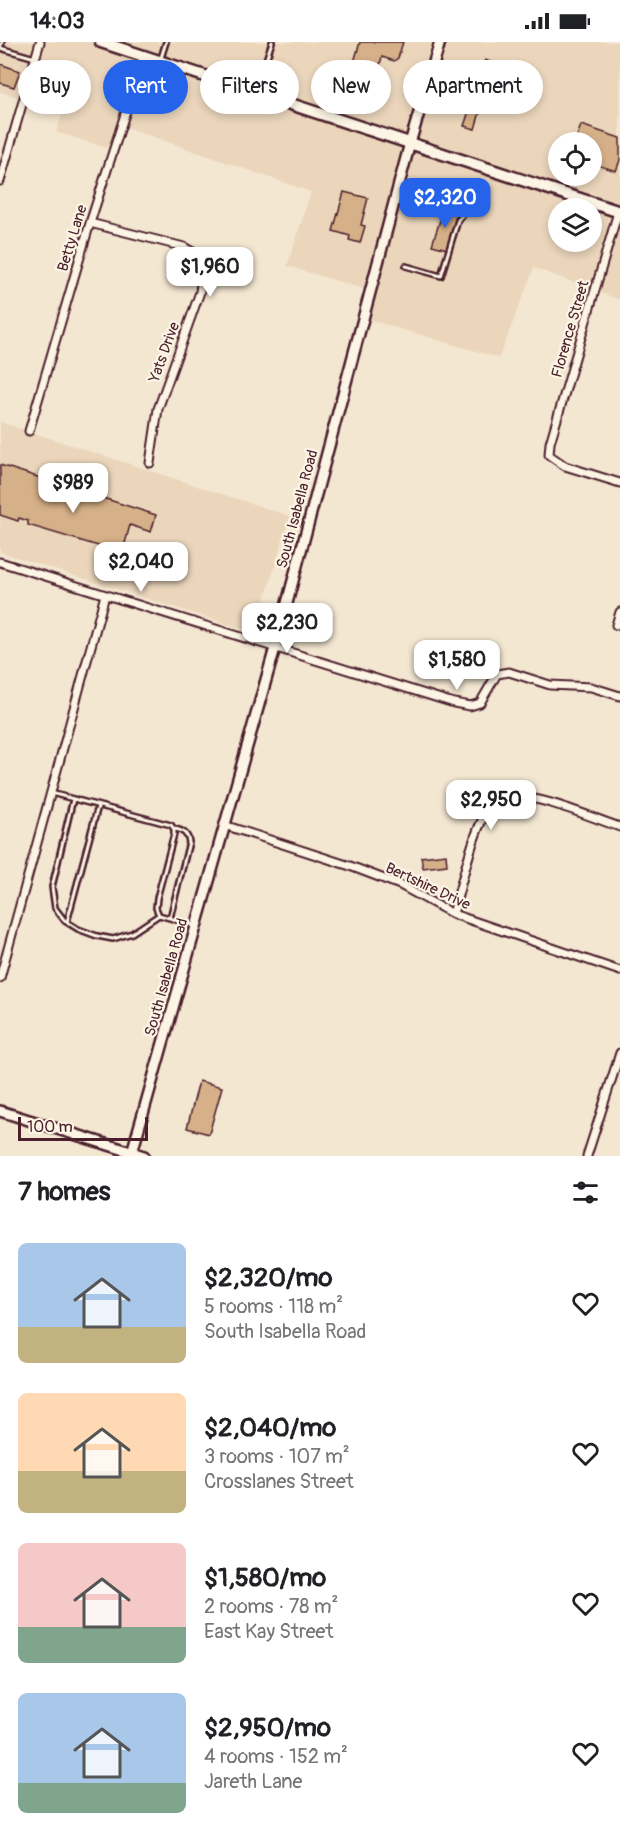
<!DOCTYPE html>
<html lang="en">
<head>
<meta charset="utf-8">
<style>
	body { margin:0; font-family:Pangolin,sans-serif; background:#f2f2f2; color:#202124; height:100vh; display:flex; flex-direction:column; font-size:22px; white-space:nowrap }
	* { box-sizing:border-box; margin:0 }
	p { font-size:20px; color:#757577 }
	.icon { flex:none; width:33px; height:33px; fill:none; stroke:currentColor; stroke-width:2; stroke-linecap:round; stroke-linejoin:round }
	.map { position:relative; height:1114px; overflow:hidden }
	.panel { display:flex; flex-direction:column; background:#fff; flex:1 }
	.panel>* { flex:none }
	.guide { position:absolute; left:18px; top:18px; width:585px; height:54px; display:flex; gap:12px }
	.tools { position:absolute; left:548px; top:90px; display:grid; gap:12px }
	.tools a { display:grid; place-items:center; width:54px; height:54px; border-radius:50%; background:#fff; box-shadow:0 3px 9px #0003; font-size:30px }
	.scale { position:absolute; left:18px; bottom:15px; width:130px; box-sizing:border-box; padding-left:6px; border:3px solid #4a1f2b; border-top:0; font-size:16px; line-height:21px; white-space:nowrap; color:#4a1f2b; -webkit-text-stroke:4px #fcf5e5; paint-order:stroke }
	.price { position:absolute; translate:-50% -51px; padding:0 14px; border-radius:12px; background:#fff; color:#222; font-size:20px; line-height:39px; filter:drop-shadow(0 2px 3px #0008) }
	.price::after { content:''; position:absolute; left:50%; top:36px; width:18px; height:14px; margin-left:-9px; background:inherit; clip-path:polygon(0 0,100% 0,50% 100%) }
	.price.on { background:#2563eb; color:#fff }
	ul { padding:0; list-style:none }
	li { display:flex; align-items:center; gap:18px; height:150px; padding:0 18px }
	li span { display:grid; place-items:center; flex:none; width:168px; height:120px; border-radius:9px; color:#555 }
	li>.icon { margin-inline-start:auto }
	span .icon { width:72px; height:72px; fill:#fffc; stroke-width:1 }
	li b { font-size:26px }
	h2 { display:flex; justify-content:space-between; align-items:center; height:72px; padding:0 18px; font-size:26px }
	.chip { padding:0 21px; border-radius:27px; background:#fff; box-shadow:0 3px 9px #0003; font-size:21px; line-height:54px }
	.chip.on { background:#2563eb; color:#fff }
	.status { display:flex; justify-content:space-between; align-items:center; height:42px; padding:0 30px; background:#fff; direction:ltr }
	.status svg { height:16px; fill:currentColor }
	.map>svg:first-child { display:block }
</style>
</head>
<body>
<div class="status"><b>14:03</b><svg viewBox="0 0 49 12"><path d="M0 12V9h3v3zM5 12V6h3v6zM10 12V3h3v9zM15 12V0h3v12zM26 1h20v11H26zM47 4h2v5h-2z"/></svg></div>
<div class="map">
<svg width="620" height="1114" viewBox="0 0 620 1114">
	<rect width="100%" height="100%" fill="#f4e7d2"/>
	<filter id="ink" filterUnits="userSpaceOnUse"><feTurbulence type="fractalNoise" baseFrequency=".0167" numOctaves="2"/><feDisplacementMap in="SourceGraphic" scale="12" xChannelSelector="R" yChannelSelector="G"/><feConvolveMatrix kernelMatrix="1 2 1 2 8 2 1 2 1" color-interpolation-filters="sRGB"/></filter>
	<g filter="url(#ink)">
		<path fill="#ebd6bc" fill-rule="evenodd" d="M 0,0 L 620,0 L 620,258 L 534,226 L 499,316 L 363,276 L 370,249 L 287,224 L 311,150 L 122,84 L 113,108 L 56,90 L 64,68 L 0,50 ZM 558,100 L 591,100 L 591,134 L 558,134 ZM 558,166 L 591,166 L 591,200 L 558,200 Z
			M 0,380 L 290,474 L 255,591 L 0,510 Z"/>
		<path fill="#d6b088" stroke="#4a1f2b" stroke-width="1.5" d="M 360,0 L 403,0 L 398,16 L 394,19 L 382,15 L 373,48 L 348,40 Z
			M 485,18 L 495,22 L 487,49 L 477,46 Z
			M 0,22 L 20,29 L 14,45 L 0,41 Z
			M 459,36 L 490,46 L 484,64 L 453,54 Z
			M 473,57 L 483,60 L 475,87 L 464,84 Z
			M 581,83 L 620,96 L 620,118 L 616,129 L 591,121 L 591,100 L 575,100 Z
			M 344,150 L 368,156 L 361,183 L 365,184 L 360,201 L 349,198 L 350,194 L 333,189 Z
			M 444,166 L 458,171 L 447,207 L 432,203 Z
			M 0,423 L 156,473 L 151,490 L 130,483 L 124,505 L 139,510 L 134,528 L 102,519 L 105,506 L 28,483 L 28,479 L 19,476 L 18,479 L 0,473 Z
			M 446,812 L 447,823 L 423,826 L 421,815 Z
			M 199,1039 L 222,1045 L 209,1092 L 187,1086 Z"/>
		<g fill="none" stroke-linecap="round" stroke-linejoin="round">
			<defs>
				<path id="lane" d="M 0,6 L 35,16
					M 0,6 L 2,0
					M 161,16 L 166,0
					M 256,48 L 272,0
					M 406,224 L 441,234 L 458,178 L 466,169
					M 51,751 L 171,783 L 174,787 L 174,792 L 157,856 L 156,866 L 159,873 L 194,883
					M 73,757 L 52,845 L 55,866 L 65,879 L 78,887 L 97,894 L 113,897 L 132,891 L 159,873
					M 170,876 L 189,800 C 188,792 182,788 175,787
					M 67,880 L 98,764"/>
				<path id="street" d="M 0,139 L 40,0
					M 618,170 L 550,401 L 549,413 L 565,424 L 620,441
					M 90,181 L 184,205 L 196,212 L 203,225 L 200,250 L 158,367 L 150,421
					M 29,389 L 90,181 L 144,13
					M 0,520 L 454,661 L 470,664 L 480,661 L 497,632 L 509,630 L 550,643 L 591,645 L 620,654
					M 616,583 L 620,570
					M 224,783 L 350,824 L 400,843 L 453,872 L 620,929
					M 453,872 C 460,848 474,784 489,767 C 497,759 507,755 518,755 C 541,754 596,777 620,785
					M 0,936 L 105,553
					M 587,1114 L 620,1011"/>
				<path id="secondary" d="M 0,1069 L 144,1114
					M 131,1114 L 275,606 L 410,101 L 440,0"/>
				<path id="primary" d="M 101,0 L 620,170"/>
			</defs>
			<use href="#lane" stroke="#4a1f2b" stroke-width="8"/>
			<use href="#street" stroke="#4a1f2b" stroke-width="11"/>
			<use href="#secondary" stroke="#4a1f2b" stroke-width="14"/>
			<use href="#primary" stroke="#4a1f2b" stroke-width="15"/>
			<use href="#lane" stroke="#fcf5e5" stroke-width="3"/>
			<use href="#street" stroke="#fcf5e5" stroke-width="7"/>
			<use href="#secondary" stroke="#fcf5e5" stroke-width="9"/>
			<use href="#primary" stroke="#fcf5e5" stroke-width="10"/>
		</g>
	</g>
	<g text-anchor="middle" stroke-width="4.5" stroke-linejoin="round" paint-order="stroke">
		<g font-size="15" fill="#4a1f2b" stroke="#fcf5e5">
			<text transform="translate(72 196) rotate(-73)" y="5">Betty Lane</text>
			<text transform="translate(570 287) rotate(-74)" y="5">Florence Street</text>
			<text transform="translate(164 310) rotate(-70)" y="5">Yats Drive</text>
			<text transform="translate(297 467) rotate(-75)" y="5">South Isabella Road</text>
			<text transform="translate(428 844) rotate(25)" y="5">Bertshire Drive</text>
			<text transform="translate(166 935) rotate(-74)" y="5">South Isabella Road</text>
		</g>
	</g>
</svg>
<div class="tools">
<a><svg class="icon" aria-label="locate" viewBox="0 0 24 24"><circle cx="12" cy="12" r="6"/><path d="M12 2v4M12 18v4M2 12h4M18 12h4"/></svg></a>
<a><svg class="icon" aria-label="layers" viewBox="0 0 24 24"><path d="M12 4l9 5-9 5-9-5zM3 14l9 5 9-5"/></svg></a>
</div>
<div class="scale">100 m</div>
<b class="price on" style="left:445px;top:187px">$2,320</b>
<b class="price" style="left:210px;top:256px">$1,960</b>
<b class="price" style="left:73px;top:472px">$989</b>
<b class="price" style="left:141px;top:551px">$2,040</b>
<b class="price" style="left:287px;top:612px">$2,230</b>
<b class="price" style="left:457px;top:649px">$1,580</b>
<b class="price" style="left:491px;top:789px">$2,950</b>
<div class="guide">
<a class="chip">Buy</a>
<a class="chip on">Rent</a>
<a class="chip">Filters</a>
<a class="chip">New</a>
<a class="chip">Apartment</a>
</div>
</div>
<section class="panel">
<h2>7 homes<svg class="icon" aria-label="filters" viewBox="0 0 24 24"><path d="M4 7h16M4 17h16"/><circle cx="9" cy="7" r="2"/><circle cx="15" cy="17" r="2"/></svg></h2>
<ul>
<li><span style="background:linear-gradient(#a9c7e8 70%,#c2b280 0)"><svg class="icon" aria-label="home" viewBox="0 0 24 24"><path d="M3 11l9-7 9 7M6 9v11h12V9"/></svg></span><div><b>$2,320/mo</b><p>5 rooms · 118 m²</p><p>South Isabella Road</p></div><svg class="icon" aria-label="heart" viewBox="0 0 24 24"><path d="M12 20l-8-8c-3-5 5-10 8-4 3-6 11-1 8 4z"/></svg></li>
<li><span style="background:linear-gradient(#ffd9b3 65%,#c2b280 0)"><svg class="icon" aria-label="home" viewBox="0 0 24 24"><path d="M3 11l9-7 9 7M6 9v11h12V9"/></svg></span><div><b>$2,040/mo</b><p>3 rooms · 107 m²</p><p>Crosslanes Street</p></div><svg class="icon" aria-label="heart" viewBox="0 0 24 24"><path d="M12 20l-8-8c-3-5 5-10 8-4 3-6 11-1 8 4z"/></svg></li>
<li><span style="background:linear-gradient(#f6c9c9 70%,#7fa58c 0)"><svg class="icon" aria-label="home" viewBox="0 0 24 24"><path d="M3 11l9-7 9 7M6 9v11h12V9"/></svg></span><div><b>$1,580/mo</b><p>2 rooms · 78 m²</p><p>East Kay Street</p></div><svg class="icon" aria-label="heart" viewBox="0 0 24 24"><path d="M12 20l-8-8c-3-5 5-10 8-4 3-6 11-1 8 4z"/></svg></li>
<li><span style="background:linear-gradient(#a9c7e8 75%,#7fa58c 0)"><svg class="icon" aria-label="home" viewBox="0 0 24 24"><path d="M3 11l9-7 9 7M6 9v11h12V9"/></svg></span><div><b>$2,950/mo</b><p>4 rooms · 152 m²</p><p>Jareth Lane</p></div><svg class="icon" aria-label="heart" viewBox="0 0 24 24"><path d="M12 20l-8-8c-3-5 5-10 8-4 3-6 11-1 8 4z"/></svg></li>
</ul>
</section>
</body>
</html>
